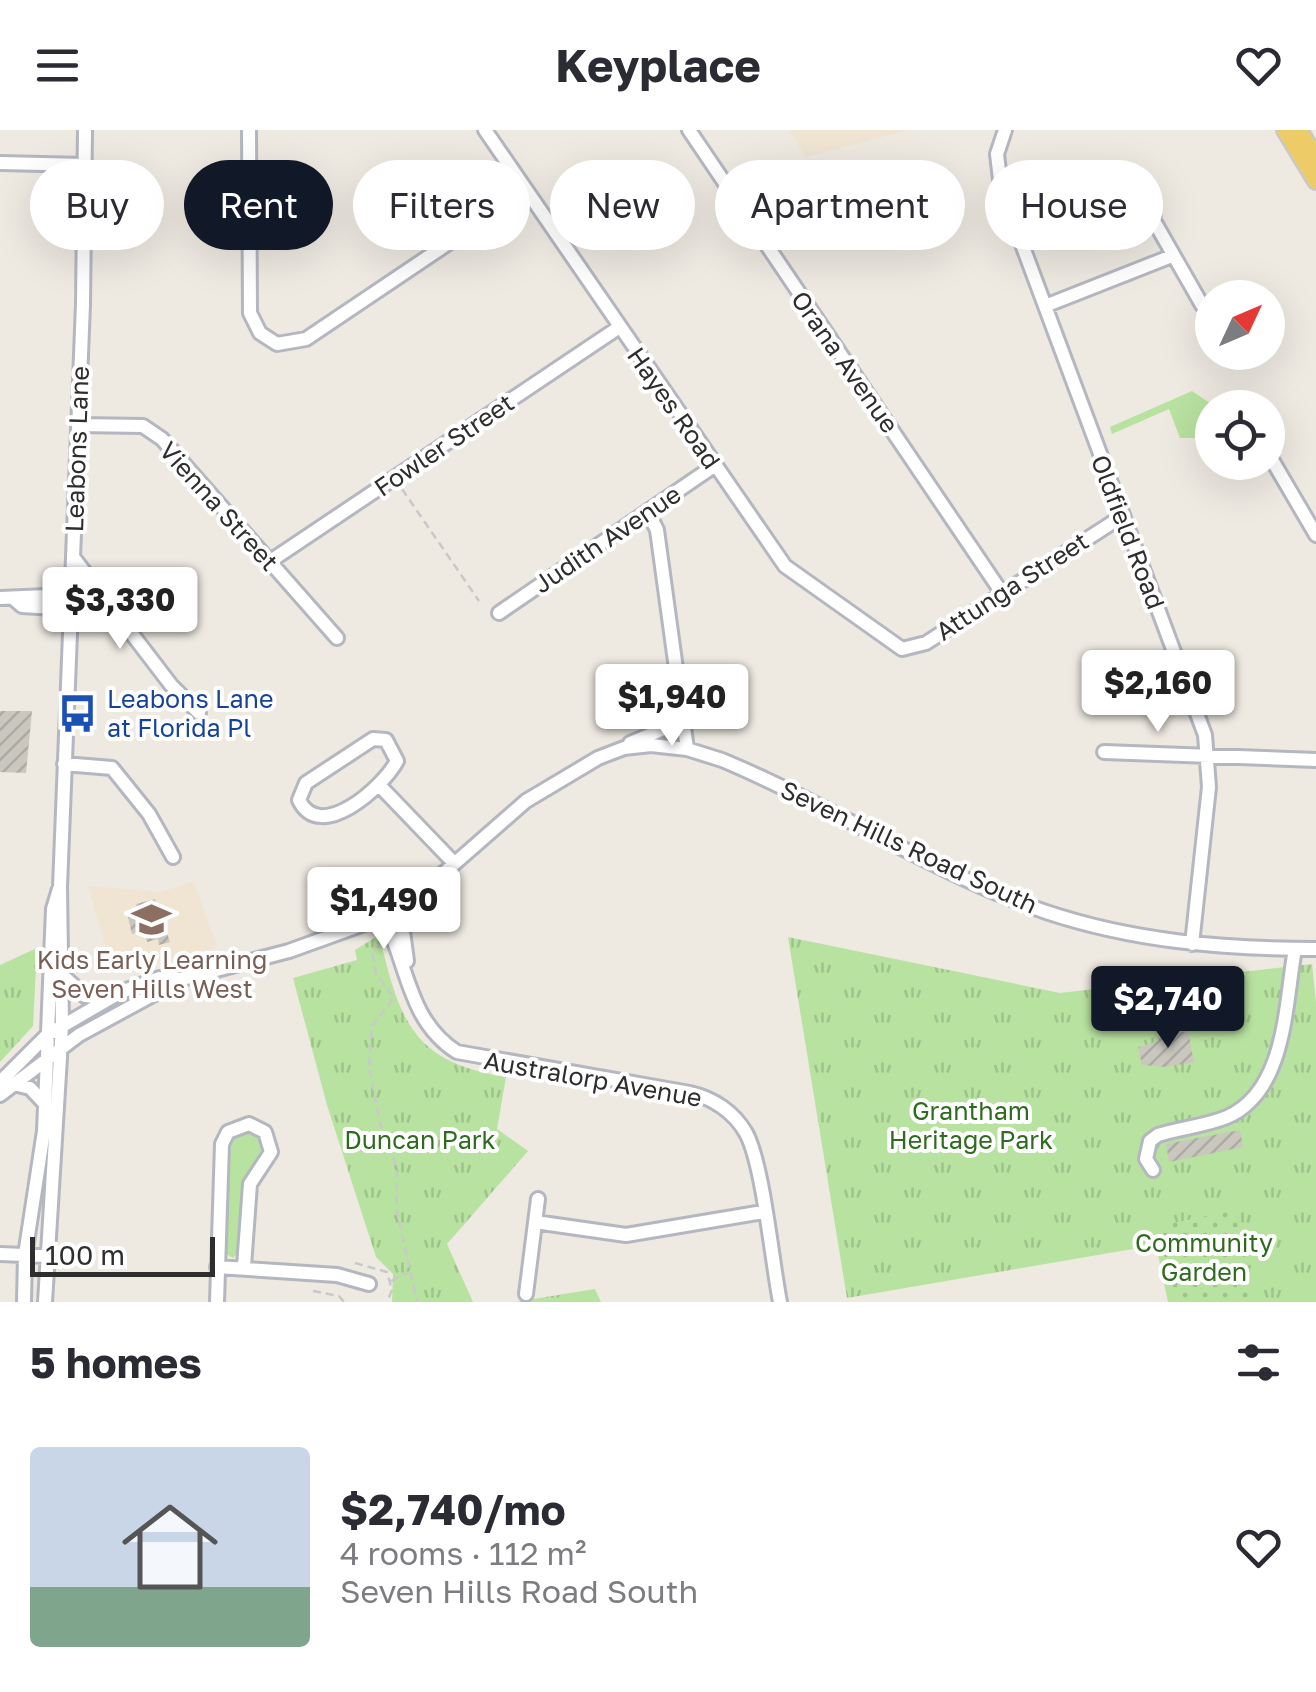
<!DOCTYPE html>
<html lang="en">
<head>
<meta charset="utf-8">
<style>
	body { margin:0; font-family:"Golos Text",sans-serif; background:#f7f7f7; color:#2b2b33; height:100vh; display:flex; flex-direction:column; font-size:38px; white-space:nowrap }
	* { box-sizing:border-box; margin:0 }
	p { font-size:32px; color:#7c7c81 }
	.icon { flex:none; width:55px; height:55px; fill:none; stroke:currentColor; stroke-width:2; stroke-linecap:round; stroke-linejoin:round }
	.map { position:relative; height:1172px; overflow:hidden }
	.side { display:flex; flex-direction:column; background:#fff; flex:1 }
	.side>* { flex:none }
	.guide { position:absolute; left:30px; top:30px; width:1258px; height:90px; display:flex; gap:20px }
	.needle { width:65px; rotate:46deg }
	.tools { position:absolute; left:1195px; top:150px; display:grid; gap:20px }
	.tools a { display:grid; place-items:center; width:90px; height:90px; border-radius:50%; background:#fff; box-shadow:0 10px 40px #0002; font-size:50px }
	.scale { position:absolute; left:30px; bottom:25px; width:185px; box-sizing:border-box; padding-left:10px; border:5px solid #2e2e2e; border-top:0; font-size:28px; line-height:35px; white-space:nowrap; color:#2e2e2e; -webkit-text-stroke:8px #fff; paint-order:stroke }
	.price { position:absolute; translate:-50% -85px; padding:0 22px; border-radius:10px; background:#fff; color:#222; font-size:32px; line-height:65px; filter:drop-shadow(0 2px 5px #0008) }
	.price::after { content:''; position:absolute; left:50%; top:60px; width:30px; height:22px; margin-left:-15px; background:inherit; clip-path:polygon(0 0,100% 0,50% 100%) }
	.price.on { background:#111827; color:#fff }
	ul { padding:0; list-style:none }
	li { display:flex; align-items:center; gap:30px; height:250px; padding:0 30px }
	li span { display:grid; place-items:center; flex:none; width:280px; height:200px; border-radius:10px; color:#555 }
	li>.icon { margin-inline-start:auto }
	span .icon { width:120px; height:120px; fill:#fffc; stroke-width:1 }
	li b { font-size:42px }
	h2 { display:flex; justify-content:space-between; align-items:center; height:120px; padding:0 30px; font-size:42px }
	.pill { padding:0 35px; border-radius:45px; background:#fff; box-shadow:0 10px 40px #0002; font-size:35px; line-height:90px }
	.pill.on { background:#111827; color:#fff }
	header { display:flex; justify-content:space-between; align-items:center; height:130px; padding:0 30px; background:#fff; font-size:45px; font-weight:700 }
	.map>svg:first-child { display:block }
</style>
</head>
<body>
<header><svg class="icon" aria-label="menu" viewBox="0 0 24 24"><path d="M4 6h16M4 12h16M4 18h16"/></svg>Keyplace<svg class="icon" aria-label="heart" viewBox="0 0 24 24"><path d="M12 20l-8-8c-3-5 5-10 8-4 3-6 11-1 8 4z"/></svg></header>
<div class="map">
<svg width="1316" height="1172" viewBox="0 0 1316 1172">
	<defs>
		<pattern id="park-tufts" width="24" height="20" patternUnits="userSpaceOnUse" patternTransform="scale(2.5)"><rect width="24" height="20" fill="#b8e2a0"/><path d="M3 7l-1-3M5 7V3M7 7l1-3M15 17l-1-3M17 17v-4M19 17l1-3" fill="none" stroke="#9ec28a"/></pattern>
		<pattern id="garden-dots" width="8" height="8" patternUnits="userSpaceOnUse" patternTransform="scale(2.5)"><rect width="8" height="8" fill="#b8e2a0"/><path d="M2 2h.1M6 6h.1" fill="none" stroke="#9ec28a" stroke-width="1.8" stroke-linecap="round"/></pattern>
		<pattern id="building-hatch" width="6" height="6" patternUnits="userSpaceOnUse" patternTransform="scale(2.5)"><rect width="6" height="6" fill="#cac7bf"/><path d="M-1 1l2-2M0 6l6-6M5 7l2-2" fill="none" stroke="#aeaba4"/></pattern>
	</defs>
	<rect width="100%" height="100%" fill="#eee9e1"/>
	<path fill="#efe5d2" d="M 790,0 L 909,0 L 805,27 Z
		M 194,751 L 217,817 L 124,842 L 112,838 L 88,756 L 161,762 Z"/>
	<path fill="#b8e2a0" d="M 1192,261 L 1216,277 L 1212,278 L 1212,308 L 1180,308 L 1169,279 L 1112,304 L 1110,297 Z
		M 244,999 L 263,1009 L 266,1018 L 243,1059 L 239,1122 L 233,1128 L 224,1123 L 226,1014 Z"/>
	<path fill="url(#park-tufts)" d="M 379,805 C 400,891 412,932 506,947 L 497,999 L 528,1021 L 447,1114 L 473,1172 L 392,1172 L 393,1144 L 376,1127 L 327,975 L 293,848 L 357,830 L 355,820 Z
		M 788,807 L 1060,863 L 1312,834 L 1316,873 L 1316,1172 L 1168,1172 L 1156,1115 L 847,1168 Z
		M 37,818 L 33,896 L 0,932 L 0,835 Z
		M 595,1159 L 601,1172 L 515,1172 Z"/>
	<path fill="url(#garden-dots)" d="M 1236,1080 L 1254,1172 L 1175,1172 L 1158,1096 Z"/>
	<path fill="url(#building-hatch)" d="M 0,581 L 32,581 L 26,643 L 0,642 Z
		M 155,769 L 170,812 L 159,815 L 158,809 L 147,812 L 144,801 L 132,804 L 127,783 L 138,780 L 136,774 Z
		M 1188,901 L 1194,932 L 1165,937 L 1142,935 L 1138,917 L 1159,911 L 1158,906 Z
		M 1240,1000 L 1243,1017 L 1169,1032 L 1166,1014 Z"/>
	<g fill="none" stroke-linecap="round" stroke-linejoin="round">
		<defs>
			<path id="minor" d="M 249,0 L 250,183 L 260,203 L 277,214 L 306,209 L 526,61
				M 485,0 L 785,436 L 902,519 L 926,513 L 1121,387
				M 689,0 L 1002,463
				M 1005,0 L 997,24 L 1001,58 L 1205,605 L 1209,657 L 1192,814
				M 0,33 L 85,35
				M 1152,74 L 1154,91 L 1202,175
				M 1045,176 L 1172,126
				M 78,295 L 143,296 L 162,309 L 337,508
				M 1268,323 L 1316,405
				M 648,382 L 657,400 L 687,619
				M 73,427 L 171,555 L 199,583
				M 269,432 L 618,198
				M 0,468 L 70,465
				M 14,469 L 22,476 L 70,479
				M 499,483 L 714,336
				M 373,609 L 386,610 L 397,631 C 383,657 320,714 299,670 L 306,653 Z
				M 630,613 L 666,598 L 681,579
				M 1104,622 L 1316,630
				M 64,634 L 112,638 L 149,684 L 173,727
				M 379,655 L 454,733
				M 400,779 L 407,831
				M 384,788 C 408,835 408,891 457,922 L 690,963 C 713,968 734,982 746,1003 C 763,1034 772,1132 780,1172
				M 62,845 L 85,866 L 106,868
				M 0,952 L 47,905 L 121,862 L 160,848 L 182,849 L 289,821 L 389,785 L 414,769 L 526,671 L 598,628 L 624,618 L 651,615 L 687,619 L 722,630 C 830,675 938,745 1046,782 C 1133,811 1224,819 1316,819
				M 14,954 L 30,958 L 45,974
				M 0,965 L 79,905 L 182,849
				M 1153,1040 L 1146,1029 L 1150,1011 L 1158,1005 C 1180,998 1205,996 1227,987 C 1287,961 1285,872 1295,819
				M 535,1092 L 626,1105 L 763,1082
				M 0,1124 L 47,1126
				M 217,1137 L 337,1145 L 369,1154
				M 526,1164 L 538,1069
				M 24,1172 L 25,1125 L 44,1001 L 53,779 L 59,759
				M 45,1172 L 62,895 L 60,757 L 83,174 L 85,0
				M 217,1172 L 222,1014 L 228,1002 L 249,994 L 265,1002 L 271,1022 L 250,1054 L 244,1136"/>
			<path id="major" d="M 1285,0 L 1316,51
				M 1299,0 L 1316,28"/>
		</defs>
		<use href="#minor" stroke="#b4b7c0" stroke-width="18"/>
		<use href="#major" stroke="#c9c9c9" stroke-width="20"/>
		<path stroke="#c9c9c9" stroke-width="2.5" stroke-dasharray="8 5" stroke-linecap="butt" d="M 402,359 L 479,471
			M 379,814 L 372,821 L 376,844 L 394,867 L 372,896 L 369,937 L 380,993 L 396,1035 L 397,1082 L 417,1172
			M 355,1133 L 387,1142 L 392,1160 L 387,1172
			M 391,1151 L 409,1142
			M 313,1161 L 339,1166 L 344,1172"/>
		<use href="#minor" stroke="#fff" stroke-width="12"/>
		<use href="#major" stroke="#edcc68" stroke-width="15"/>
	</g>
	<defs>
		<symbol id="bus-bare" viewBox="-9 -9 18 18"><path d="M-5-6H5V4H4V6H2V4H-2V6H-4V4H-5ZM-3.5-4V0h7V-4ZM-3.5 1.2v1.5H-2V1.2ZM2 1.2v1.5H3.5V1.2Z" fill="#1a4fb4" stroke="#fff" stroke-width="2.5" paint-order="stroke"/></symbol>
		<symbol id="school-bare" viewBox="-9 -9 18 18"><path d="M0-5L7-2L0 1L-7-2ZM-4 1L0 2.5L4 1V4Q0 6-4 4Z" fill="#8d6e63" stroke="#fff" stroke-width="2.5" paint-order="stroke"/></symbol>
	</defs>
	<g fill-rule="evenodd">
		<use href="#bus-bare" x="50" y="556" width="55" height="55"/>
		<use href="#school-bare" x="124" y="762" width="55" height="55"/>
	</g>
	<g text-anchor="middle" stroke-width="8" stroke-linejoin="round" paint-order="stroke">
		<g font-size="25" fill="#2e2e2e" stroke="#fff">
			<text transform="translate(845 232) rotate(55)" y="9">Orana Avenue</text>
			<text transform="translate(674 278) rotate(55)" y="9">Hayes Road</text>
			<text transform="translate(444 315) rotate(-34)" y="9">Fowler Street</text>
			<text transform="translate(77 319) rotate(-88)" y="9">Leabons Lane</text>
			<text transform="translate(219 376) rotate(48)" y="9">Vienna Street</text>
			<text transform="translate(1128 402) rotate(69)" y="9">Oldfield Road</text>
			<text transform="translate(607 409) rotate(-34)" y="9">Judith Avenue</text>
			<text transform="translate(1012 456) rotate(-33)" y="9">Attunga Street</text>
			<text transform="translate(909 717) rotate(25)" y="9">Seven Hills Road South</text>
			<text transform="translate(593 949) rotate(10)" y="9">Australorp Avenue</text>
		</g>
		<g font-size="25" fill="#164399" stroke="#fff" text-anchor="start">
			<text x="107" y="578">Leabons Lane<tspan x="107" dy="29">at Florida Pl</tspan></text>
		</g>
		<g font-size="25" fill="#785e54" stroke="#fff">
			<text x="152" y="839">Kids Early Learning<tspan x="152" dy="29">Seven Hills West</tspan></text>
		</g>
		<g font-size="25" fill="#2f6b1e" stroke="#fff">
			<text x="971" y="990">Grantham<tspan x="971" dy="29">Heritage Park</tspan></text>
			<text x="420" y="1019">Duncan Park</text>
			<text x="1204" y="1122">Community<tspan x="1204" dy="29">Garden</tspan></text>
		</g>
	</g>
</svg>
<div class="tools">
<a><svg class="needle" viewBox="-14 -14 28 28"><path d="M0-13l5 13h-10z" fill="#e53935"/><path d="M0 13l5-13h-10z" fill="#7c7c81"/></svg></a>
<a><svg class="icon" aria-label="locate" viewBox="0 0 24 24"><circle cx="12" cy="12" r="6"/><path d="M12 2v4M12 18v4M2 12h4M18 12h4"/></svg></a>
</div>
<div class="scale">100 m</div>
<b class="price" style="left:120px;top:522px">$3,330</b>
<b class="price" style="left:1158px;top:605px">$2,160</b>
<b class="price" style="left:672px;top:619px">$1,940</b>
<b class="price" style="left:384px;top:822px">$1,490</b>
<b class="price on" style="left:1168px;top:921px">$2,740</b>
<div class="guide">
<a class="pill">Buy</a>
<a class="pill on">Rent</a>
<a class="pill">Filters</a>
<a class="pill">New</a>
<a class="pill">Apartment</a>
<a class="pill">House</a>
</div>
</div>
<section class="side">
<h2>5 homes<svg class="icon" aria-label="filters" viewBox="0 0 24 24"><path d="M4 7h16M4 17h16"/><circle cx="9" cy="7" r="2"/><circle cx="15" cy="17" r="2"/></svg></h2>
<ul>
<li><span style="background:linear-gradient(#c9d6e8 70%,#7fa58c 0)"><svg class="icon" aria-label="home" viewBox="0 0 24 24"><path d="M3 11l9-7 9 7M6 9v11h12V9"/></svg></span><div><b>$2,740/mo</b><p>4 rooms · 112 m²</p><p>Seven Hills Road South</p></div><svg class="icon" aria-label="heart" viewBox="0 0 24 24"><path d="M12 20l-8-8c-3-5 5-10 8-4 3-6 11-1 8 4z"/></svg></li>
</ul>
</section>
</body>
</html>
